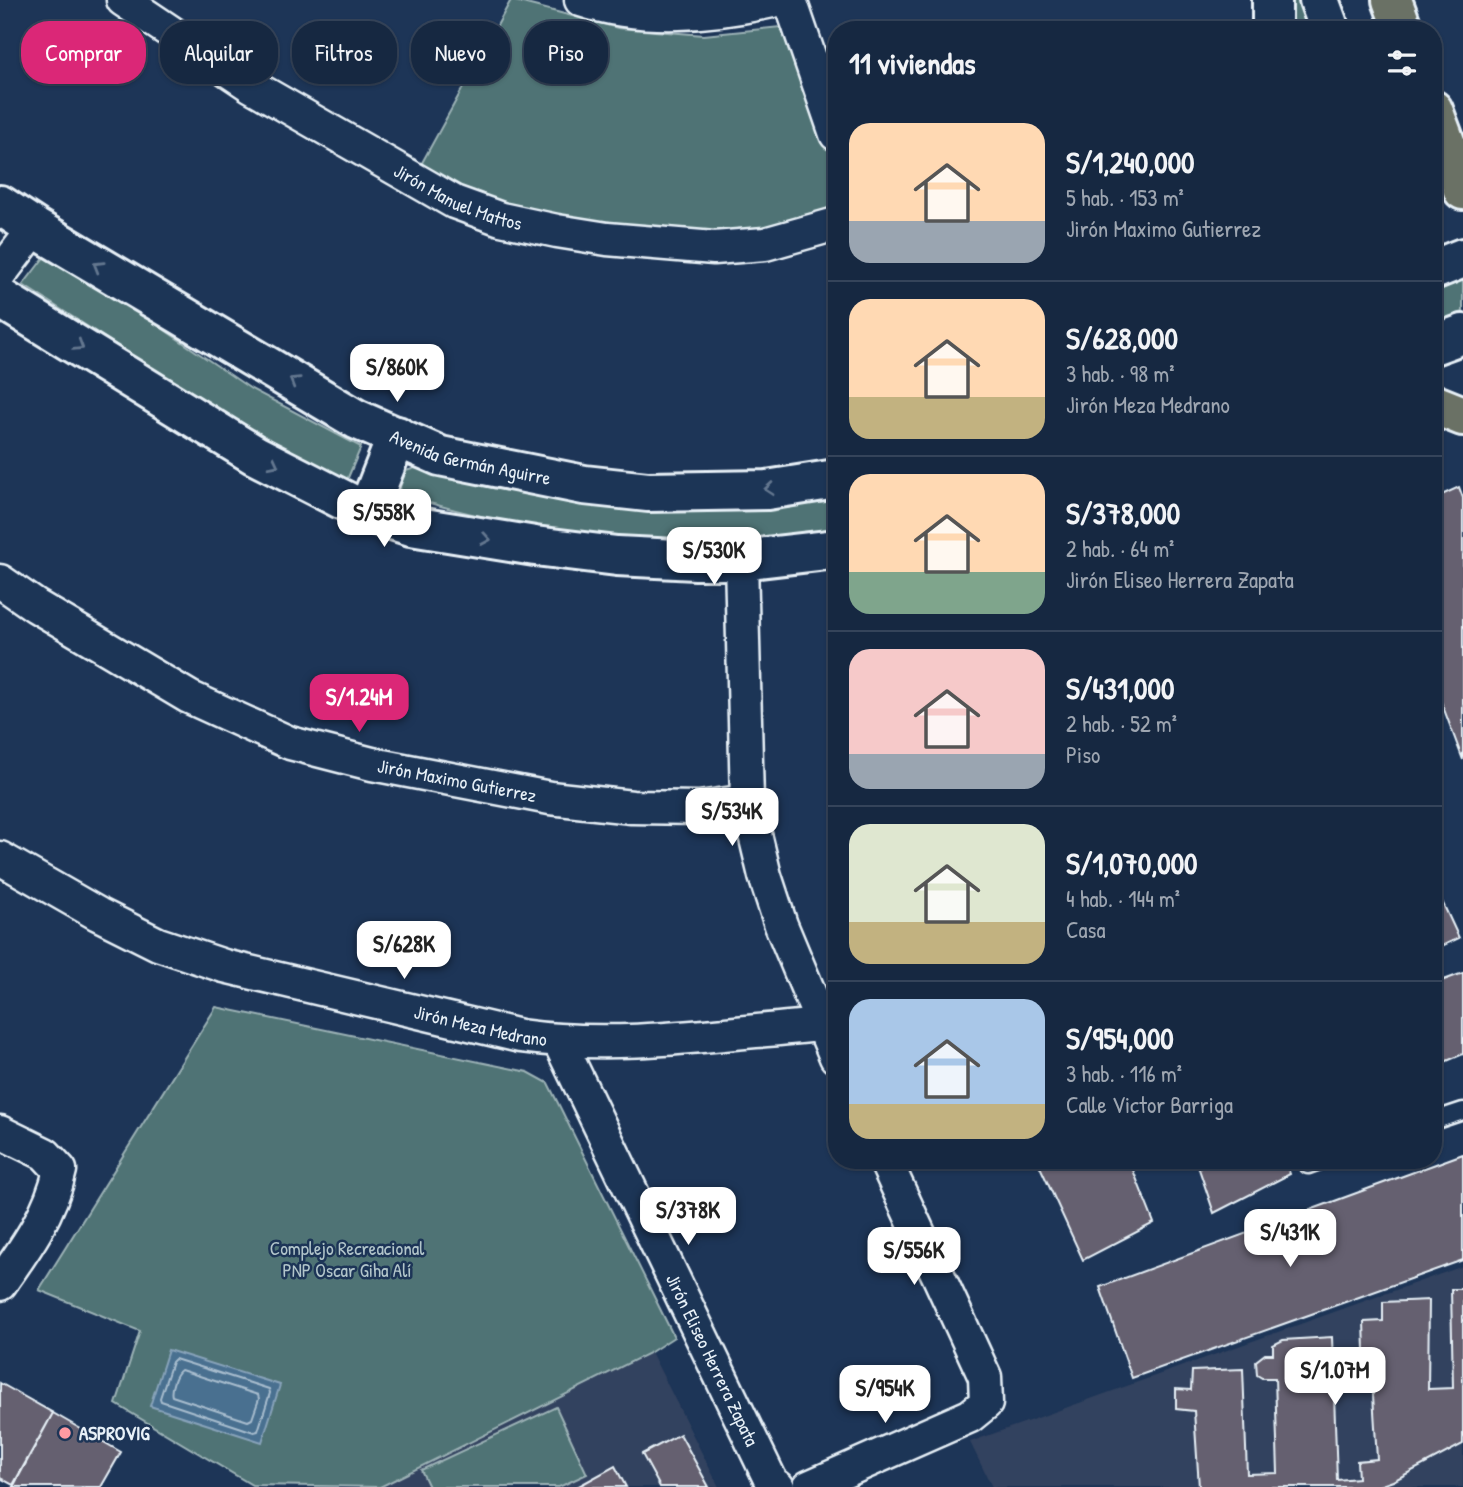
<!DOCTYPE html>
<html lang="es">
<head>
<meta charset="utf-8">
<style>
	body { margin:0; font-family:"Patrick Hand",sans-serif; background:#1f3048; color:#f1f3f6; height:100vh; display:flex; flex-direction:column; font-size:26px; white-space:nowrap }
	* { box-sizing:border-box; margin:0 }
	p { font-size:23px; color:#9ea6b1 }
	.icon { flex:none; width:38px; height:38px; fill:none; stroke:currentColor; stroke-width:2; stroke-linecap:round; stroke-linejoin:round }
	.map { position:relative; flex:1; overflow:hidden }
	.details { position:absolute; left:828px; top:21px; width:614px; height:1148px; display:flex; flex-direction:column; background:#162841; border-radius:28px; box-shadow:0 2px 5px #0004,0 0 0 2px #35445a }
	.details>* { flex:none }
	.guide { position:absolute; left:21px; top:21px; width:665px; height:63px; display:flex; gap:14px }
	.price { position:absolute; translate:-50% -60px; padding:0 16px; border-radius:14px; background:#fff; color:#222; font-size:23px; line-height:46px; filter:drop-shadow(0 2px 4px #0008) }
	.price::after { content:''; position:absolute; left:50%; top:42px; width:21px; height:16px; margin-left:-10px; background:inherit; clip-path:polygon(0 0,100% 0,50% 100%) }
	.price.on { background:#db2777; color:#fff }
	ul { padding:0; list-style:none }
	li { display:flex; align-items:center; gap:21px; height:175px; padding:0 21px }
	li+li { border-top:2px solid #35445a }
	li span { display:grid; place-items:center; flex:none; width:196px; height:140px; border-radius:21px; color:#555 }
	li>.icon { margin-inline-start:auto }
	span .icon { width:84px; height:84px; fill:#fffc; stroke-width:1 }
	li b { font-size:30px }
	h2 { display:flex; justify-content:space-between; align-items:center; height:84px; padding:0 21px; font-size:30px }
	.pill { padding:0 24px; border-radius:28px; background:#162841; box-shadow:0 2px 5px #0004,0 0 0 2px #35445a; font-size:24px; line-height:63px }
	.pill.on { background:#db2777; color:#fff }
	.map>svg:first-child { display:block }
</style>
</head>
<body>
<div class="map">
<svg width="1463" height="1487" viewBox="0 0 1463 1487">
	<rect width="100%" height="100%" fill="#1d3557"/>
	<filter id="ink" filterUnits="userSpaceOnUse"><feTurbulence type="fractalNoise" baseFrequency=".0143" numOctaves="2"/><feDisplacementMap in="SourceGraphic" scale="14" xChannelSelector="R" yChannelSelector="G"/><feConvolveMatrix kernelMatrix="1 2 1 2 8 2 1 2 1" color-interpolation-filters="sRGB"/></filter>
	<g filter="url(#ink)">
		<path fill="#33425e" d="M 1463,1266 L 1463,1487 L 992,1487 L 970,1442 Z
			M 651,1352 L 719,1487 L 380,1487 Z"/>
		<path fill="#4f7374" stroke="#9cb2b6" stroke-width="2" d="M 511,0 L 618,28 L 704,35 L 790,26 L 836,167 L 836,220 L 719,238 L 504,210 L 418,170 Z
			M 1287,0 L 1302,0 L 1313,30 L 1287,30 Z
			M 49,251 L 251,389 L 361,447 L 347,480 L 236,422 L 23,285 Z
			M 1463,276 L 1463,312 L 1433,323 L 1433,285 Z
			M 415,468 L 494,488 L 581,500 L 836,497 L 836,531 C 731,548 589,541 485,517 C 457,511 429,503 402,495 L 400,487 L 406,471 Z
			M 216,1007 L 528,1072 L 548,1083 L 674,1337 L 651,1352 L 380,1487 L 252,1485 L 116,1404 L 140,1331 L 39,1290 Z
			M 556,1407 L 587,1474 L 559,1487 L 429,1487 L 421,1470 Z"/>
		<path fill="#486f90" stroke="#88a3ba" stroke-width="2" d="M 168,1350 L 280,1385 L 262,1442 L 150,1406 Z"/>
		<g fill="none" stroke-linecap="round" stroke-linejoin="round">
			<path stroke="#a8bdce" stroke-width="2" d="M 175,1359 L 269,1389 L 270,1393 L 258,1431 L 254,1432 L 161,1401 L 160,1398 L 172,1362 Z
				M 181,1370 L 258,1395 L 259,1399 L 252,1419 L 248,1421 L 172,1396 C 170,1390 175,1374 181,1370 Z"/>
		</g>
		<path fill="#656170" stroke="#e8f1f8" stroke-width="2" d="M 1459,487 L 1463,498 L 1463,760 L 1433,680 L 1433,499 Z
			M 1433,882 L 1459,938 L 1433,950 Z
			M 1463,973 L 1463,1054 L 1433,1067 L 1433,984 Z
			M 1463,1154 L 1463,1260 L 1132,1378 L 1100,1287 Z
			M 1037,1160 L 1129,1160 L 1154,1223 L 1083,1260 Z
			M 1196,1160 L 1285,1160 L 1290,1174 L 1214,1213 Z
			M 1463,1274 L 1463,1444 L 1393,1481 L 1376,1487 L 1199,1487 L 1194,1411 L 1176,1409 L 1176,1389 L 1191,1390 L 1192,1371 L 1243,1369 L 1247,1474 L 1278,1473 L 1275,1378 L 1262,1378 L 1257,1375 L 1256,1361 L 1265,1354 L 1273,1354 L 1273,1345 L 1283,1340 L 1332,1337 L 1337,1480 L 1358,1478 L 1357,1461 L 1377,1459 L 1372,1379 L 1366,1378 L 1364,1322 L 1383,1321 L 1383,1302 L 1429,1300 L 1428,1389 L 1453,1388 L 1451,1289 L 1463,1289 Z
			M 0,1383 L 53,1413 L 13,1485 L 0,1478 Z
			M 53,1413 L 121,1452 L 101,1487 L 13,1487 Z
			M 680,1434 L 709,1487 L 660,1487 L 642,1454 Z
			M 615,1466 L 626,1487 L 577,1487 Z"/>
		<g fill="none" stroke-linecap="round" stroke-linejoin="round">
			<defs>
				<path id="lane" d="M 1433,1121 L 1463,1111
					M 1308,1165 L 1322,1160"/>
				<g id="street">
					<path id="s1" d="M 123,0 L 250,85 L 454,202 L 501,219 L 557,231 L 607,239 L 714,248 L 765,244 L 836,224"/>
					<path d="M 581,0 C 644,21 713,14 777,0"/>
					<path d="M 790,0 L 836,134"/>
					<path d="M 0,274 L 35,228"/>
					<path d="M 741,560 L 747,801 L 765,876 L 781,925 L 836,1057"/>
					<path id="s2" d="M 0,581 L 36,606 L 189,697 L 290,743 L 372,764 L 550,798 L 632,807 L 699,808 L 747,801"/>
					<path id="s3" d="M 0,858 L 98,914 L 158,944 L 224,966 L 520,1036 C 619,1050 722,1033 822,1025"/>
					<path id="s4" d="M 559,1041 L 772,1483 L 778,1487"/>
					<path d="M 0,1132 L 45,1154 L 60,1170 C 51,1213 25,1249 0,1284"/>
					<path d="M 809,1487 L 970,1416 L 986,1403 L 985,1377 L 885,1160"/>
				</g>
				<g id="secondary">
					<path d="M 1272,0 L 1272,30"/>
					<path d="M 1319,0 L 1330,30"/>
					<path id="s5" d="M 0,205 L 35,228 L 356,419 L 440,456 L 584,485 L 648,492 L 767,490 L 836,479"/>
					<path d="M 1433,270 L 1463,258"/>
					<path d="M 0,298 L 255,455 L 367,512 L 411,526 L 535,546 L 617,556 L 696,560 L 741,560 L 836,549"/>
					<path d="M 1433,345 L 1463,334"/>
					<path d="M 367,512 L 397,436"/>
				</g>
				<path id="primary" d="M 1392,0 L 1403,30
					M 1433,110 L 1463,190
					M 1433,404 L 1463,416"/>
			</defs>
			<use href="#lane" stroke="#e8f1f8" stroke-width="21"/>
			<use href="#street" stroke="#e8f1f8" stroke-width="37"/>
			<use href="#secondary" stroke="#e8f1f8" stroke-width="44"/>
			<use href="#primary" stroke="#e8f1f8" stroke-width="44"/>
			<use href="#lane" stroke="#1d3557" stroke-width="16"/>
			<use href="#street" stroke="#1d3557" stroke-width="32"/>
			<use href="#secondary" stroke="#1d3557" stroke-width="38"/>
			<use href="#primary" stroke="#6b7165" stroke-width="38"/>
		</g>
		<defs><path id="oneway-chevron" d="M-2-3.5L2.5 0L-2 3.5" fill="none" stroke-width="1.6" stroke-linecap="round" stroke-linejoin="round" transform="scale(1.75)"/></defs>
		<g stroke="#64778f">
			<use href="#oneway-chevron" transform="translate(98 266) rotate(-149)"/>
			<use href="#oneway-chevron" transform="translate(79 346) rotate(32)"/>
			<use href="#oneway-chevron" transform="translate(294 381) rotate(-149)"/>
			<use href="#oneway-chevron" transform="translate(274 464) rotate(27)"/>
			<use href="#oneway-chevron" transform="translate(769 489) rotate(175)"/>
			<use href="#oneway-chevron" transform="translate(486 539) rotate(10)"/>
		</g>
	</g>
	<circle fill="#ff9aa2" stroke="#1d3557" stroke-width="2.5" cx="65" cy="1433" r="7"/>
	<g text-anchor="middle" stroke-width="5" stroke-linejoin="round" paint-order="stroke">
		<g font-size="19" fill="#e8f1f8" stroke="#1d3557">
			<text dy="7" stroke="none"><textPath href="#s1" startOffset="390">Jirón Manuel Mattos</textPath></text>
			<text dy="7" stroke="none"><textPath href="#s5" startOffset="537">Avenida Germán Aguirre</textPath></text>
			<text dy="7" stroke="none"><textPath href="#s2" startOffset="504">Jirón Maximo Gutierrez</textPath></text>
			<text dy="7" stroke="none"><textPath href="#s3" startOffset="513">Jirón Meza Medrano</textPath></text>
			<text dy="7" stroke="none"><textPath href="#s4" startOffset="354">Jirón Eliseo Herrera Zapata</textPath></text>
		</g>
		<g font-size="19" fill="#b2c5ca" stroke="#1d3557">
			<text x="347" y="1255">Complejo Recreacional<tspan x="347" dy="22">PNP Oscar Giha Alí</tspan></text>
		</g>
		<g font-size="19" font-weight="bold" fill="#e8f1f8" stroke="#1d3557" text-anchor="start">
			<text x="79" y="1440">ASPROVIG</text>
		</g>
	</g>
</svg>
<b class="price" style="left:397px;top:404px">S/860K</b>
<b class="price" style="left:384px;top:549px">S/558K</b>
<b class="price" style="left:714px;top:587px">S/530K</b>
<b class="price on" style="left:359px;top:734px">S/1.24M</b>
<b class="price" style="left:732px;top:848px">S/534K</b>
<b class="price" style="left:404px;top:981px">S/628K</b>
<b class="price" style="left:688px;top:1247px">S/378K</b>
<b class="price" style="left:1290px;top:1269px">S/431K</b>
<b class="price" style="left:914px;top:1287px">S/556K</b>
<b class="price" style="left:1335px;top:1407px">S/1.07M</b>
<b class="price" style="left:885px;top:1425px">S/954K</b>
<div class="guide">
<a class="pill on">Comprar</a>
<a class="pill">Alquilar</a>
<a class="pill">Filtros</a>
<a class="pill">Nuevo</a>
<a class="pill">Piso</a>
</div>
<section class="details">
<h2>11 viviendas<svg class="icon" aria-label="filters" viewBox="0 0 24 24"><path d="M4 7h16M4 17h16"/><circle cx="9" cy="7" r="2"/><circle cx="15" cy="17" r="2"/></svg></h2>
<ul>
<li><span style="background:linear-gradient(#ffd9b3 70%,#9aa5b1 0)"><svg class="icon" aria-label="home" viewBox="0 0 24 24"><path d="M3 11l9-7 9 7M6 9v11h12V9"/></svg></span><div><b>S/1,240,000</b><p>5 hab. · 153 m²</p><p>Jirón Maximo Gutierrez</p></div></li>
<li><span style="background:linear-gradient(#ffd9b3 70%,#c2b280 0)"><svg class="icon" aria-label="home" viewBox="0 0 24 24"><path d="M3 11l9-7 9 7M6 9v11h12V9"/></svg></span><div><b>S/628,000</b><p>3 hab. · 98 m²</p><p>Jirón Meza Medrano</p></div></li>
<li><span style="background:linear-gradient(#ffd9b3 70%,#7fa58c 0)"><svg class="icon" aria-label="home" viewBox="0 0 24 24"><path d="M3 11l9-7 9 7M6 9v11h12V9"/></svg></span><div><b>S/378,000</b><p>2 hab. · 64 m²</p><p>Jirón Eliseo Herrera Zapata</p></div></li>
<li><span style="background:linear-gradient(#f6c9c9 75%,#9aa5b1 0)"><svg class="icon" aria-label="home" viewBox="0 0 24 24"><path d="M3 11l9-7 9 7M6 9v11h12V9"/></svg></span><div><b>S/431,000</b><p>2 hab. · 52 m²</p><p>Piso</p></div></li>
<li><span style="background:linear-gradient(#dfe7d0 70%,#c2b280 0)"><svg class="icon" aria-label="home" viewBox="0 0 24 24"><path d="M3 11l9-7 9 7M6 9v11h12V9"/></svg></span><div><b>S/1,070,000</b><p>4 hab. · 144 m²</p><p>Casa</p></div></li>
<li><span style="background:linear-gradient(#a9c7e8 75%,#c2b280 0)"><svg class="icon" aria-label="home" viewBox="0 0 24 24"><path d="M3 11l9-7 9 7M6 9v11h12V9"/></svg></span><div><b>S/954,000</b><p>3 hab. · 116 m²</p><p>Calle Victor Barriga</p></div></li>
</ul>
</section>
</div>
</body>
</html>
